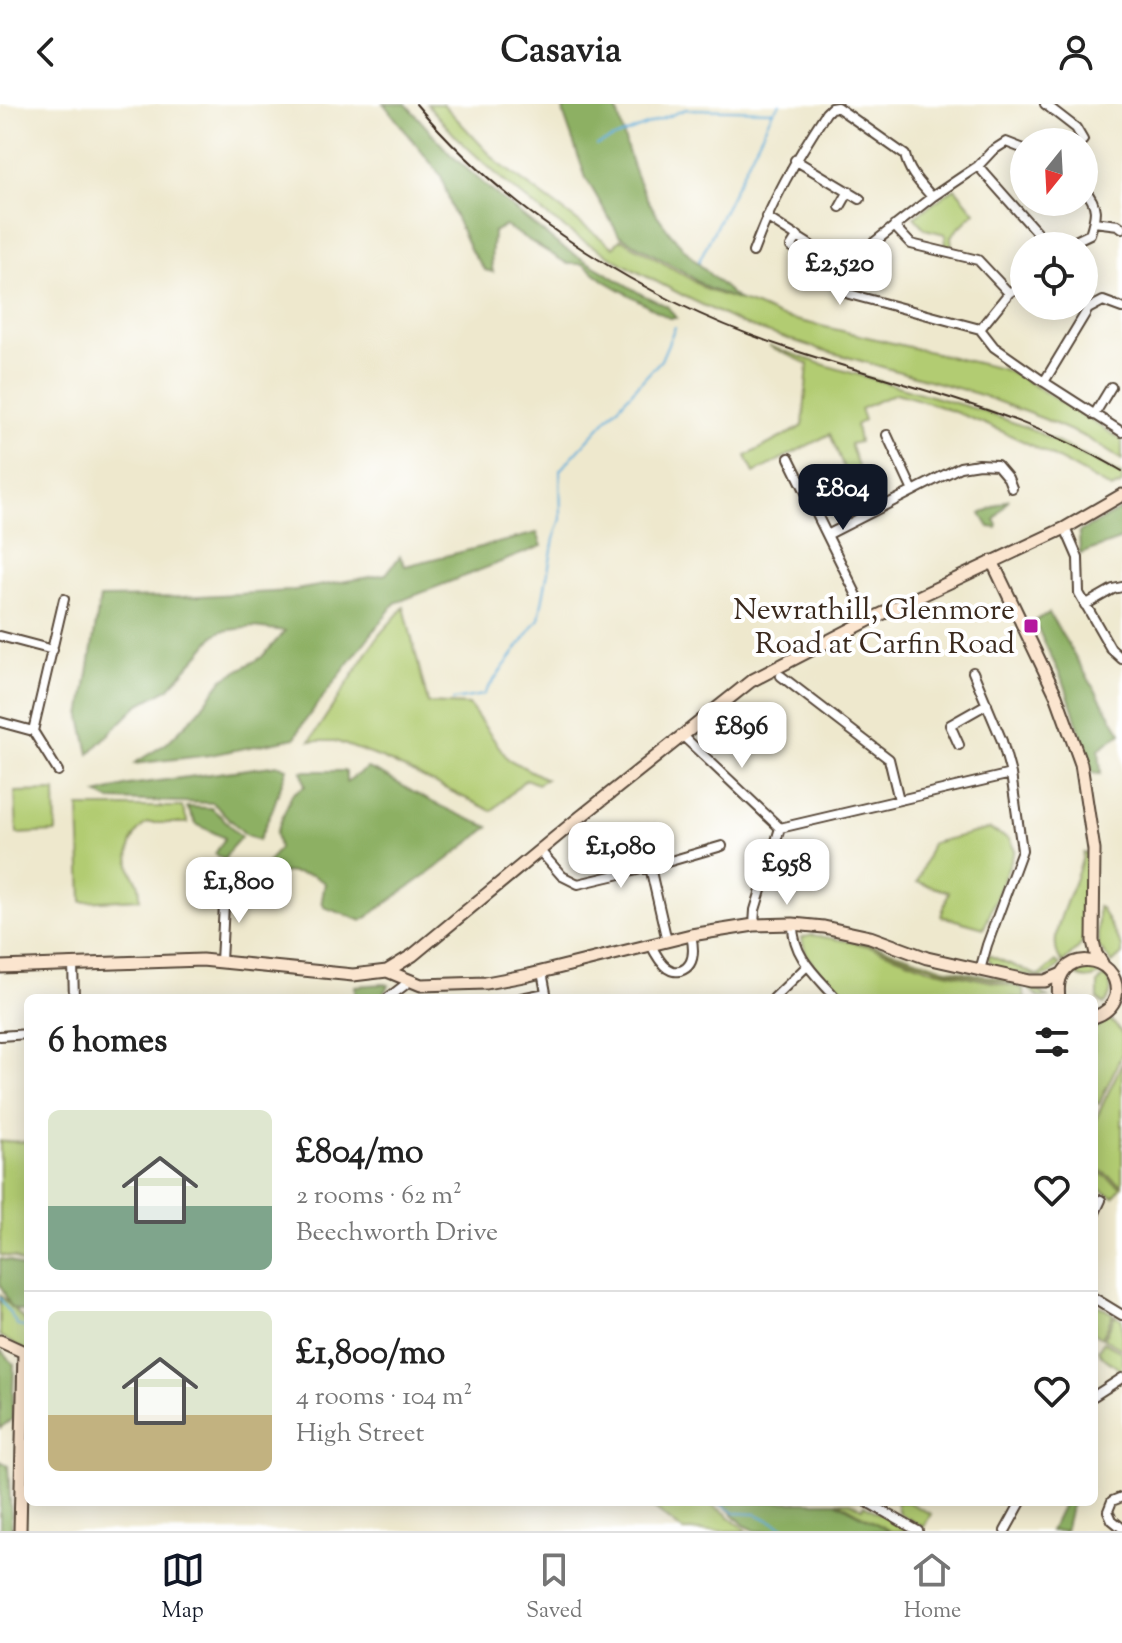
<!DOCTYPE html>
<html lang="en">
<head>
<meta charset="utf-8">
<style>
	body { margin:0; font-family:"Sorts Mill Goudy",serif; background:#f2f2f2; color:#222; height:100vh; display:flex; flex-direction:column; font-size:30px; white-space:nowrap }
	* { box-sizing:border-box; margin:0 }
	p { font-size:26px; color:#767676 }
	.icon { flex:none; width:44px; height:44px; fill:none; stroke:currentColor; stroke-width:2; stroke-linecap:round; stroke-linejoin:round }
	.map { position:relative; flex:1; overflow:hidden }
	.panel { position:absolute; left:24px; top:890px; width:1074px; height:512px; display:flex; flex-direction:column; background:#fff; border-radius:12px; box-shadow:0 4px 20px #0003 }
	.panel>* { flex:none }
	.needle { width:52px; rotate:198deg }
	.fabs { position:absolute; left:1010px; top:24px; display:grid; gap:16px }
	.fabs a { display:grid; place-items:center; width:88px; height:88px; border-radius:50%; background:#fff; box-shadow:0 4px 20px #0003; font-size:40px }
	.price { position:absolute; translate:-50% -68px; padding:0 18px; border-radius:16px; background:#fff; color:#222; font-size:26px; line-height:52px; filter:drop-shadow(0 2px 4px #0008) }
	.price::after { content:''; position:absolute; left:50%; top:48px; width:24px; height:18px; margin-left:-12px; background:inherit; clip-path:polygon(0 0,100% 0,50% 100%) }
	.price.selected { background:#111827; color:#fff }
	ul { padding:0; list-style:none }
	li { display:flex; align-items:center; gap:24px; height:200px; padding:0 24px }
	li+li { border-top:2px solid #e0e0e0 }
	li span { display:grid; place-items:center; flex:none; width:224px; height:160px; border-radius:12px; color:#555 }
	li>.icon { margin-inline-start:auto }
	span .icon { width:96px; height:96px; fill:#fffc; stroke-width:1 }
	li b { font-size:34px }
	h2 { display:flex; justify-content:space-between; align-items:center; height:96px; padding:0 24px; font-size:34px }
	header { display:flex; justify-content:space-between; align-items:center; height:104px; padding:0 24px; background:#fff; font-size:36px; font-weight:700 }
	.dock { display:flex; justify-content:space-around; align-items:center; height:112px; border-top:2px solid #e0e0e0; background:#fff; font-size:22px; color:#767676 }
	.dock a { display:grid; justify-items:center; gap:4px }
	.dock .selected { color:#111827 }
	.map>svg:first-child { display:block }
</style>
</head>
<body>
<header><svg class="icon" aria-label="back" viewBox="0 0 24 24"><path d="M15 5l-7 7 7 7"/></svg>Casavia<svg class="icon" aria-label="person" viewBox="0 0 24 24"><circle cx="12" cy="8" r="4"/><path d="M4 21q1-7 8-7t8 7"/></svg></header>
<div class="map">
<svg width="1122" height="1427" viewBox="0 0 1122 1427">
	<rect width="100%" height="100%" fill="#fff"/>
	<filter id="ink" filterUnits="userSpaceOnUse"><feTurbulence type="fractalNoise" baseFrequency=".0125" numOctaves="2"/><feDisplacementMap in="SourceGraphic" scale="16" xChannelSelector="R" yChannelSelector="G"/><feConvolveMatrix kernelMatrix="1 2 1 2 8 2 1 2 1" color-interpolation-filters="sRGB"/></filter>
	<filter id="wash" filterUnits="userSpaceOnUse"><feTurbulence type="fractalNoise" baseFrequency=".006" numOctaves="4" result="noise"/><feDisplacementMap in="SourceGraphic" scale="32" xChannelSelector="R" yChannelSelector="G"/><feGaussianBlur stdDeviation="1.8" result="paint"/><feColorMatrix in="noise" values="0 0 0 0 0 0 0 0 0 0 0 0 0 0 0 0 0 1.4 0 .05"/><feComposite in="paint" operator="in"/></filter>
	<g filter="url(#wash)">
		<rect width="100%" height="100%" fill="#eee8cd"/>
		<path fill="#b2cc72" stroke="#767b48" stroke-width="2" d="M 427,0 L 443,0 L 498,59 L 613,143 L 621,135 L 684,171 L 707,186 L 756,202 L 779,212 L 1002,265 L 1015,270 L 1122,336 L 1122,356 L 1085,333 L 1044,315 L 978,290 L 819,245 L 742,220 L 688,194 L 632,165 L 579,134 L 546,111 L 506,79 L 457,34 Z
			M 955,84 L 975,108 L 951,132 L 952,145 L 946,144 L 945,130 L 925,125 L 914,113 Z
			M 769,242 L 828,262 L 979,306 L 1031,325 L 1122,371 L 1122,380 L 1111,385 C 1043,344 973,310 896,289 L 860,305 L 864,316 L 856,321 L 859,338 L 850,340 L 860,369 L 848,374 L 830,330 L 754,369 L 746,352 L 803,322 L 808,260 Z
			M 404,503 L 428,599 L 469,601 L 508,655 L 546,675 L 537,680 L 526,675 L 492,707 L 384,655 L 335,637 L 310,637 L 379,531 Z
			M 55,687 L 56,728 L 17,730 L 15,688 Z
			M 79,703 L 182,703 L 188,719 L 147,719 C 132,729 126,747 131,765 C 132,771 138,776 139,782 C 140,787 140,791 140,795 L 82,798 Z
			M 989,725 L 1009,735 L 1015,746 L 984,824 L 941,812 L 949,788 L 917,778 L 932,739 Z
			M 1083,749 L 1089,749 L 1087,829 L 1081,841 L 1063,859 C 1039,835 1081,778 1083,749 Z
			M 1098,803 L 1101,804 L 1122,843 L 1122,850 L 1112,859 L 1098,842 Z
			M 812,831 L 846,837 L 872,843 L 930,865 L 1022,884 L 1025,894 L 948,894 C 934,883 860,888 839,889 C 824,872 804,856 802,834 Z
			M 850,833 L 944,864 L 1030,880 L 1048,894 L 1039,894 L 1026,882 L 939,865 L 850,835 Z
			M 988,851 L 1039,872 L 1056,857 L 1060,861 L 1051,870 L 1040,874 L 995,864 L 988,854 Z
			M 1084,861 L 1097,863 L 1104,868 C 1094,876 1081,878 1072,867 Z
			M 1106,871 C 1112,881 1112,892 1104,901 L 1098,895 L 1098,879 Z
			M 1108,913 L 1122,929 L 1122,950 L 1099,1000 L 1094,998 L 1094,926 Z
			M 1122,959 L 1122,1081 L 1094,1062 L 1094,1019 Z
			M 0,1037 L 28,1038 L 28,1164 L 15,1154 L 0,1151 Z
			M 1100,1069 L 1121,1083 L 1114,1093 L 1095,1083 Z
			M 0,1191 L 28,1220 L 28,1248 L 0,1232 Z
			M 1094,1199 L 1113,1210 L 1102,1234 L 1094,1229 Z
			M 1115,1211 L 1122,1215 L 1122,1245 L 1104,1235 Z
			M 1103,1238 L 1122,1248 L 1122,1268 C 1115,1260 1103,1256 1098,1246 Z
			M 646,1398 L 706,1398 L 725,1409 L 747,1427 L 683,1427 Z
			M 839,1398 L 850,1398 L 862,1404 L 864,1401 L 910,1427 L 890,1427 Z
			M 896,1398 L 908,1398 L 931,1410 L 924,1423 L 899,1409 Z"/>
		<path fill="#8db064" stroke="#646d41" stroke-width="2" d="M 384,0 L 406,0 L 449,49 L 501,95 L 559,141 L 643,191 L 667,202 L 676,214 L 669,214 L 605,177 L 583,160 L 568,160 L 505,122 L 493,128 C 493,143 489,154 493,168 L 485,166 L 471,147 L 453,108 L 441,72 Z
			M 563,0 L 615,0 C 623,26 628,54 639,78 C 660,127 700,163 740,197 L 707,184 L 684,168 L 619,131 L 586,74 L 564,11 Z
			M 1009,395 L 995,416 L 998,421 L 997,424 L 989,423 L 981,410 Z
			M 1122,405 L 1122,435 L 1080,450 L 1079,428 Z
			M 537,429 L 542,442 L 395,499 L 319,598 L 300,624 L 295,634 L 210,651 L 133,660 L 167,639 L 198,608 L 223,575 L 262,553 L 285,527 L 254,523 L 222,527 L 215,531 L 201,548 L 168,585 L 138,601 L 89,650 L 81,613 L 100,494 L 182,493 L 290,487 L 386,470 L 400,452 L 405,462 Z
			M 1049,509 L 1121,629 L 1099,645 L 1101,670 L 1093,669 L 1065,581 L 1034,517 Z
			M 279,661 L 287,664 L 273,704 L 259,736 L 245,730 L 213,699 L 109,696 L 97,690 L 128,681 Z
			M 367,664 C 385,670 397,679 413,688 C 437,701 463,713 489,723 L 447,756 L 362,817 L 324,803 L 322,796 L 325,779 L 312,771 L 285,768 L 272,780 L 265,762 L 279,744 L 276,729 L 292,690 L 305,682 L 302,667 L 346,667 L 346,678 Z
			M 187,703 L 211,704 L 223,714 L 241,733 L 231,744 L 224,756 L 215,750 L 225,734 L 196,720 Z
			M 384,880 L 389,881 C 383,897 370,894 355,894 L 355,882 Z
			M 0,1155 L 10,1157 L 28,1167 L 28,1209 L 11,1204 L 0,1180 Z
			M 0,1246 L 14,1260 L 12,1315 L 0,1324 Z
			M 0,1357 L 8,1361 L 12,1427 L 0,1427 Z
			M 721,1398 L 836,1398 L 890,1427 L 756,1427 L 744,1421 Z
			M 1064,1398 L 1072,1399 L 1065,1427 L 1050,1427 Z"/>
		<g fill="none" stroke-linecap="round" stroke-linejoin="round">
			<path stroke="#60adda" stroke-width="2" d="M 597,41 L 686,5 L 773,7
				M 699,157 L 773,7 L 780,0
				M 453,596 L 483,591 L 539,515 L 554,435 L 561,415 L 560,366 L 661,256 L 675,223
				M 0,1194 L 18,1222 L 28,1224
				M 716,1398 L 735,1409 L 756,1410 L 793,1427"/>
		</g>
	</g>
	<g filter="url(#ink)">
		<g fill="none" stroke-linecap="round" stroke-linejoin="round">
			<defs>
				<path id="street" d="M 1045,0 L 1076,24 L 1083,36 L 1081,38
					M 1024,45 L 1006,38 L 992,47 L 978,62 L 932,93 L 849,158 C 834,172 834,175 849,190 L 980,225 L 994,243 L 1044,278 L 1122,328
					M 795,56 L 860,95
					M 978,62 L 1049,142
					M 840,103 L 849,87
					M 766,113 L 810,141
					M 1094,118 L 1118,121 L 1122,124
					M 894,122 L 911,140 L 978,156 L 1009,189
					M 1065,142 L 1090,130 C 1096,111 1099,102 1084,85
					M 791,143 L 798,132
					M 753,148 C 772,96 796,55 826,9 L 831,4 L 837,3 L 905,51 C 909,69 920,79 932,93
					M 980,225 L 1009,189 L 1024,179
					M 1044,278 L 1088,205 L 1103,197 L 1122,204
					M 1094,311 L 1111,283
					M 887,331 L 913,387
					M 789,354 L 869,516
					M 1065,424 L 1078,454 L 1079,489 L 1111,545 L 1122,555
					M 827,431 L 960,363 L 979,360 L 997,361 L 1008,374 L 1012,384
					M 1085,501 L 1113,485 L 1122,483
					M 0,532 L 53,546
					M 973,568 L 1002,637 L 1011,670 L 1022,746 L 987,841 L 980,866
					M 781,572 L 889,655 L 899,696
					M 0,618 L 33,627 L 58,667
					M 33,627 L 64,495
					M 682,631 L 780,724
					M 959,641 L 950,621 L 987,600
					M 540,747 L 562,772 L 578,780 L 650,763 L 722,742
					M 650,763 L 667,837
					M 793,820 C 792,852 817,872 836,894
					M 754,821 L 755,806 L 780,724 L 1011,670
					M 651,841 C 655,849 660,859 667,864 C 672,867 674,868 680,867 C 696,862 694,844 691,831
					M 221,857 L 225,782
					M 73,860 L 74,894
					M 542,868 L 547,894
					M 388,894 L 410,877
					M 521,894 L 546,889
					M 774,894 L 807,862
					M 0,932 L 28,930
					M 1094,1111 L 1101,1096
					M 1094,1194 L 1122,1211
					M 1094,1292 L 1122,1274
					M 1122,1393 L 1112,1397 L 1108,1407 L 1112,1416 L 1122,1424
					M 867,1398 L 918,1427
					M 1005,1427 L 1021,1398"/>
				<path id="secondary" d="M 992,457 L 1056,591 L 1081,660 L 1094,746 L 1093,837 L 1096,850 L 1102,859
					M 0,863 L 202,856 L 353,871 L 387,867 L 413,851 L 574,718 L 751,577 L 869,516 L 1065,424 L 1122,391
					M 387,867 L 421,881 L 486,879 L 529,871 L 691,831 L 754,821 L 793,820 L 824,823 L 870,833 L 927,854 L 1030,877 L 1045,877 L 1062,870
					M 1059,894 C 1051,841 1122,848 1116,892 C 1113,903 1104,910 1094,913
					M 0,1237 L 24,1248 L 20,1427"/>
			</defs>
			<use href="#street" stroke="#564638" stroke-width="12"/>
			<use href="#secondary" stroke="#564638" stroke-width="15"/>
			<use href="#street" stroke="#fff" stroke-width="8"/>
			<use href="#secondary" stroke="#fbe5cf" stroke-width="11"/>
			<path stroke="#3b2a1e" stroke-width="2" d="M 416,0 C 510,112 648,198 787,244 C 900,282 1019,305 1122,367"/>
		</g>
	</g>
	<rect fill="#b5179e" stroke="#fff" stroke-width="3" x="1023" y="514" width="16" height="16" rx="4"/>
	<g text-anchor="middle" stroke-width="8" stroke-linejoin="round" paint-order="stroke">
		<g font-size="30" fill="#3b2a1e" stroke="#fff" text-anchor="end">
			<text x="1015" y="515">Newrathill, Glenmore<tspan x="1015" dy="34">Road at Carfin Road</tspan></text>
		</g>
	</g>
</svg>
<div class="fabs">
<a><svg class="needle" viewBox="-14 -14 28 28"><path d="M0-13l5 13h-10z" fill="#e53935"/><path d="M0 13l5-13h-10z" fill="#767676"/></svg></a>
<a><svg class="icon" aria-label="locate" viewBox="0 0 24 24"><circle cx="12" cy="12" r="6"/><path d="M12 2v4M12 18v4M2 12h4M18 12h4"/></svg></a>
</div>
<b class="price" style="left:840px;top:203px">£2,520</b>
<b class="price selected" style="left:843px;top:428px">£804</b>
<b class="price" style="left:742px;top:666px">£896</b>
<b class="price" style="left:621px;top:786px">£1,080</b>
<b class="price" style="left:787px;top:803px">£958</b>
<b class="price" style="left:239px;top:821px">£1,800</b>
<section class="panel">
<h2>6 homes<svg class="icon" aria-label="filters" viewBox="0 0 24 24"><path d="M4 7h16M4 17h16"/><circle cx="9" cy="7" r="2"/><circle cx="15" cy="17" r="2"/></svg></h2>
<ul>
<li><span style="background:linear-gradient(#dfe7d0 60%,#7fa58c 0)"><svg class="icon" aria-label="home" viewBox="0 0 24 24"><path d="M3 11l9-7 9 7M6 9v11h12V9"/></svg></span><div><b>£804/mo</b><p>2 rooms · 62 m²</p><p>Beechworth Drive</p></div><svg class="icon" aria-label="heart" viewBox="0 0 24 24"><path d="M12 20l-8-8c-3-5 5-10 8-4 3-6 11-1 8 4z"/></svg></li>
<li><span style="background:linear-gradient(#dfe7d0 65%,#c2b280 0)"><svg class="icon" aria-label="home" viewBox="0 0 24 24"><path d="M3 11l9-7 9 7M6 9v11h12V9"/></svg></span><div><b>£1,800/mo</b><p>4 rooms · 104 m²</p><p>High Street</p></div><svg class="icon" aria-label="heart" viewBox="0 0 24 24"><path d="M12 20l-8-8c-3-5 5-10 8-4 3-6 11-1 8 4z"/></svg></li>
</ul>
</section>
</div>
<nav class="dock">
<a class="selected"><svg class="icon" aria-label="map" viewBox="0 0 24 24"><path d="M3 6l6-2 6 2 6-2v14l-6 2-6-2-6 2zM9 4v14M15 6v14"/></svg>Map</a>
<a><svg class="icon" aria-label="saved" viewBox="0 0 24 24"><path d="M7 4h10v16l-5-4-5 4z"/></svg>Saved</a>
<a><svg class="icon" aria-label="home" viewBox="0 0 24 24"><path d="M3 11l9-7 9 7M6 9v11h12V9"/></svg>Home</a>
</nav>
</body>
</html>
